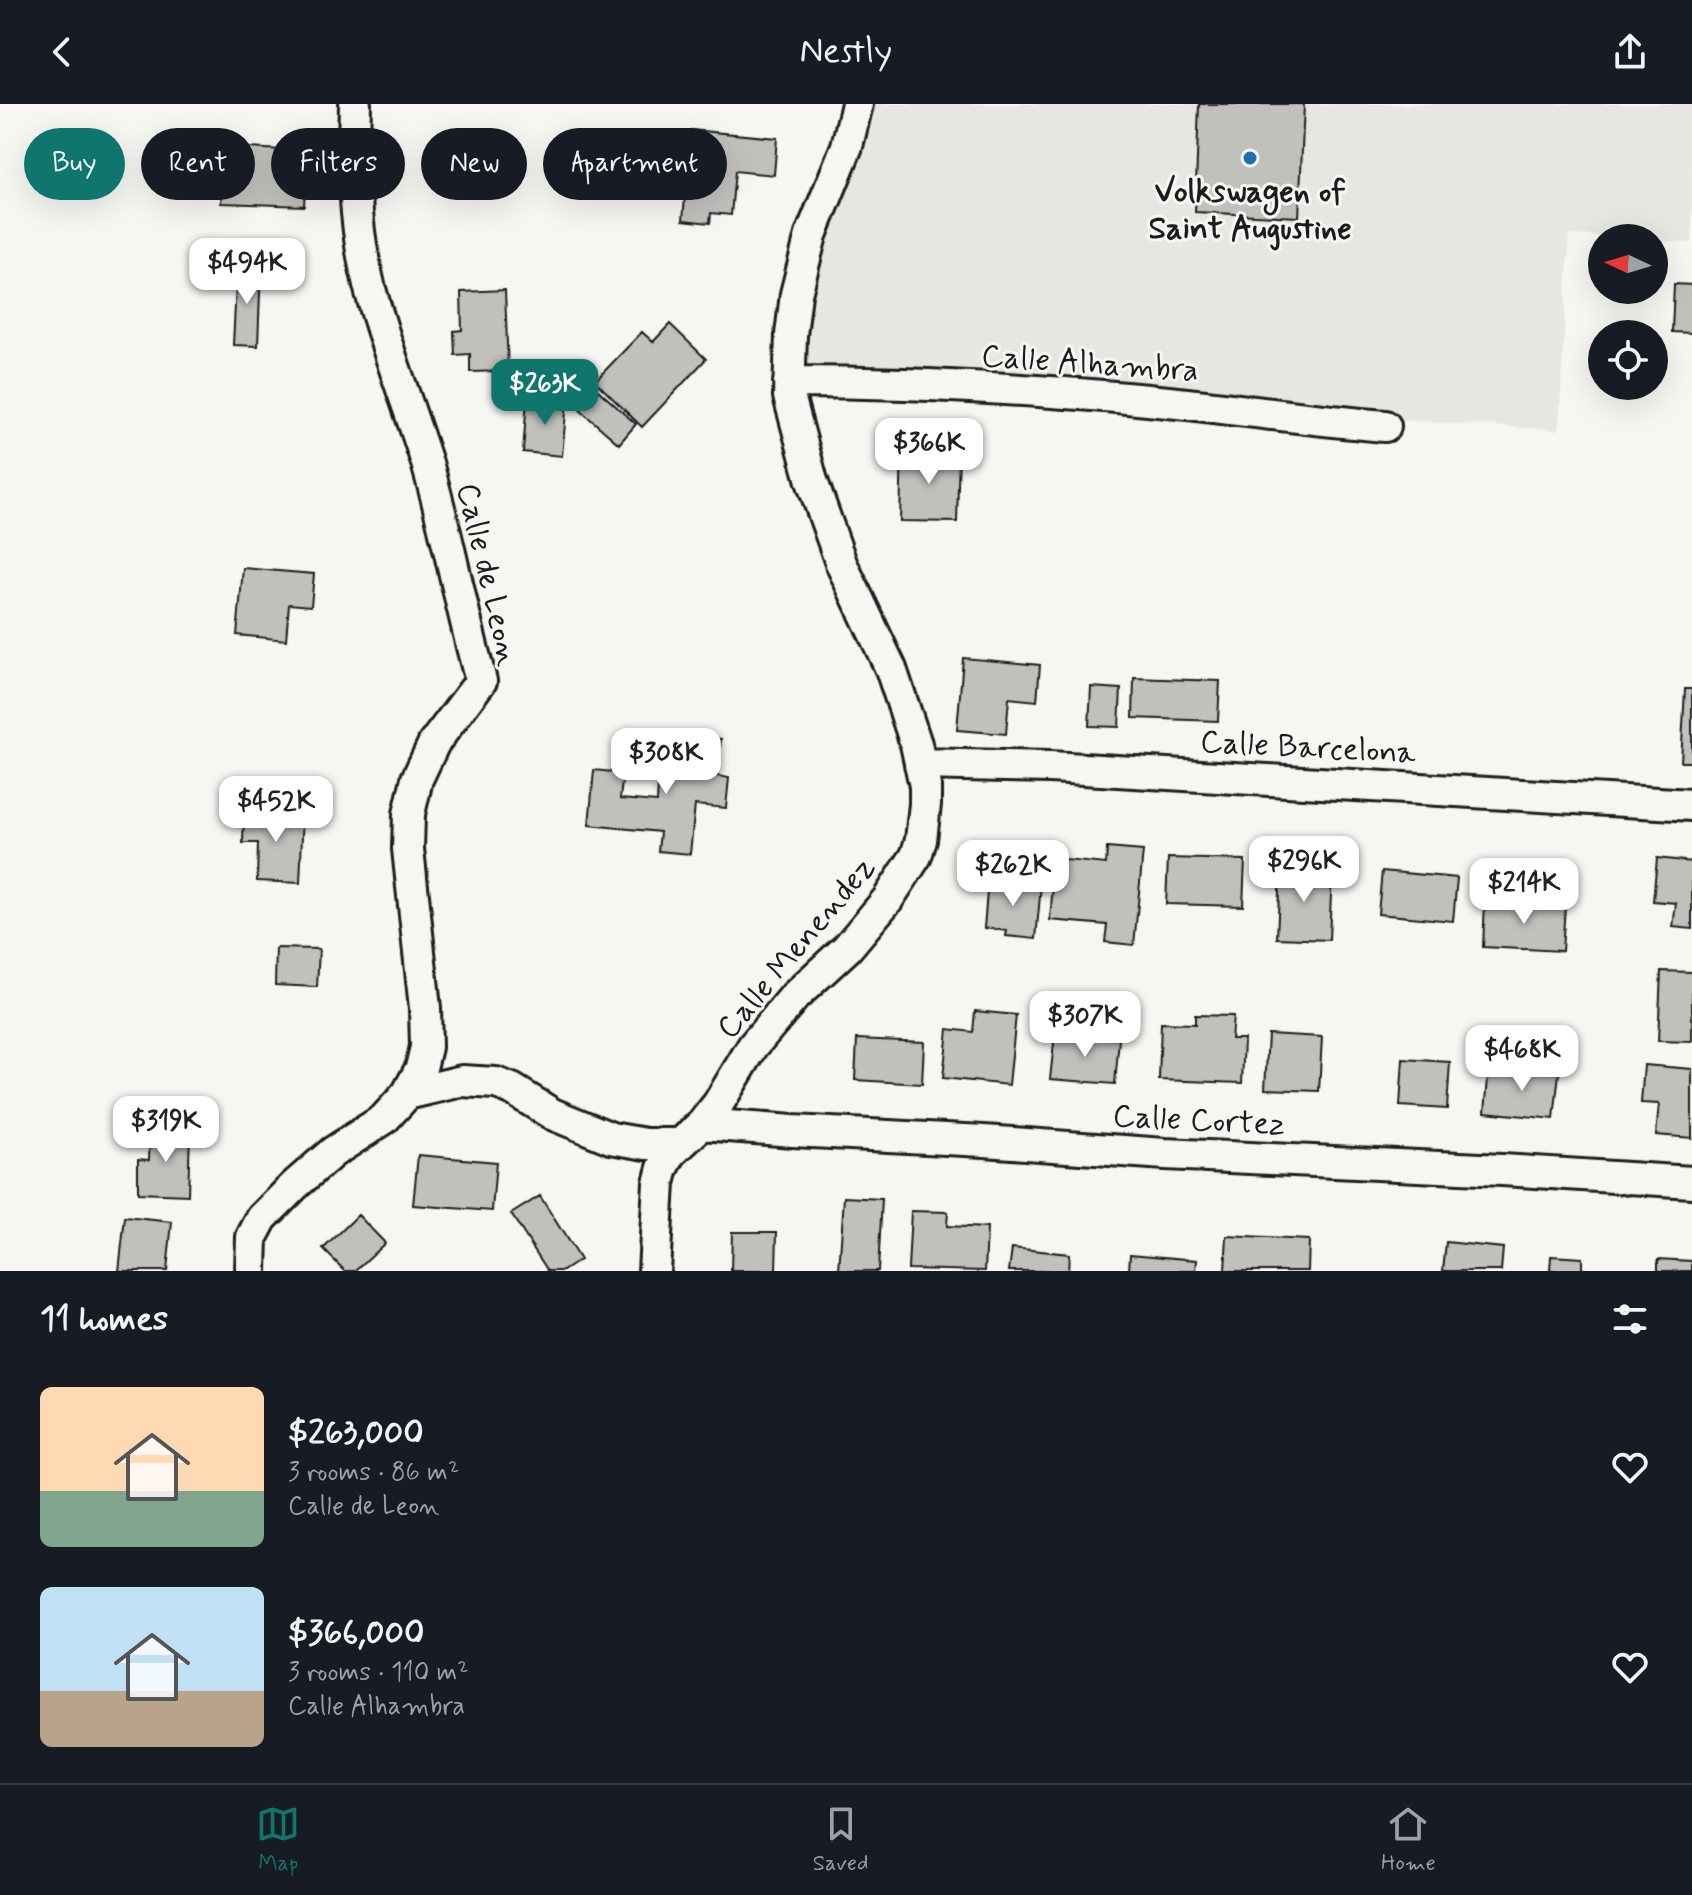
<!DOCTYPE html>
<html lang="en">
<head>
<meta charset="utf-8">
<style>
	body { margin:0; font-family:Mynerve,sans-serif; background:#242831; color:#f1f3f6; height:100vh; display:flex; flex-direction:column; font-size:30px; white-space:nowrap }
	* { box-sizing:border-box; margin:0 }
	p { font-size:26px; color:#9ea1a6 }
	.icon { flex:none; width:44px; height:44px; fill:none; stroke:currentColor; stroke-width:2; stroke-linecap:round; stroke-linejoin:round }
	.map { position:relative; height:1167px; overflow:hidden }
	.details { display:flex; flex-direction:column; background:#171b24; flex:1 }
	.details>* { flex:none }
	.guide { position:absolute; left:24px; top:24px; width:800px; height:72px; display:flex; gap:16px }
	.needle { width:52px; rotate:274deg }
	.buttons { position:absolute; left:1588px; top:120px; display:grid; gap:16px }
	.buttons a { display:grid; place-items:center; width:80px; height:80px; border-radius:50%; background:#171b24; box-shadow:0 8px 32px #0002; font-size:40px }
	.price { position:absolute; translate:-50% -68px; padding:0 18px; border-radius:16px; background:#fff; color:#222; font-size:26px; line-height:52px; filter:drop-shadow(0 2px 4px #0008) }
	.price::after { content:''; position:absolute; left:50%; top:48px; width:24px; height:18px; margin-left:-12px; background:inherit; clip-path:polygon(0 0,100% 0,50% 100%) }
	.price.selected { background:#0f766e; color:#fff }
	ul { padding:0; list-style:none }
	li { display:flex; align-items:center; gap:24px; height:200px; padding:0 40px }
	li span { display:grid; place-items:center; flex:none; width:224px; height:160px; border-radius:12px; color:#555 }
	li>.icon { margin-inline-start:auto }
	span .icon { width:96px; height:96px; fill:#fffc; stroke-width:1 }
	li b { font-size:34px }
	h2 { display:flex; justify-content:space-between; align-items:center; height:96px; padding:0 40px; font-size:34px }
	.pill { padding:0 28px; border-radius:36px; background:#171b24; box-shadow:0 8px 32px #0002; font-size:28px; line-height:72px }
	.pill.selected { background:#0f766e; color:#fff }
	header { display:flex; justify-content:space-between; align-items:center; height:104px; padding:0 40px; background:#171b24; font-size:36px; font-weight:600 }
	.menu { display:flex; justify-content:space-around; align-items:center; height:112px; border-top:2px solid #363941; background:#171b24; font-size:22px; color:#9ea1a6 }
	.menu a { display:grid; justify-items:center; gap:4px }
	.menu .selected { color:#0f766e }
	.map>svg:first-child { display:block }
</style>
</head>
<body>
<header><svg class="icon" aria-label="back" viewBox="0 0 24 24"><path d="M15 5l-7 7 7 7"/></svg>Nestly<svg class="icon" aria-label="share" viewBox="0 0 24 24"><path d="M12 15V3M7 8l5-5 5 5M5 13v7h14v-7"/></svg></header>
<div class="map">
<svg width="1692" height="1167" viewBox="0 0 1692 1167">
	<rect width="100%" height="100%" fill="#f6f6f2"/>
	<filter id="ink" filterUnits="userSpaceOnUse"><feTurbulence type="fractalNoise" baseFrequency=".0125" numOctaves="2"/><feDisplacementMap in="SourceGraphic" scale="16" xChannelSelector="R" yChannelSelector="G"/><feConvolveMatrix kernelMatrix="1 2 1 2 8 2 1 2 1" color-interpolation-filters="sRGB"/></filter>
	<g filter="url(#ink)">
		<path fill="#e6e6e2" d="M 856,0 L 1692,0 L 1692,139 L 1654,137 L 1654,134 L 1569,131 L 1559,326 L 801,279 L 812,127 Z"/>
		<path fill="#c0c0bd" stroke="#1c1c1c" stroke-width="2" d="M 1199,0 L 1304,0 L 1299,113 L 1195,108 Z
			M 691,26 L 777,34 L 774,71 L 735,67 L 731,111 L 711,109 L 710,119 L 683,116 Z
			M 248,44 L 282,46 L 281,64 L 306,65 L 304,102 L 221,99 L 223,58 L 247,59 Z
			M 237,161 L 261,161 L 258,242 L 233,241 Z
			M 1674,180 L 1692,181 L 1692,229 L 1672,228 Z
			M 505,186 L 508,267 L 470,268 L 470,250 L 455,251 L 454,227 L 462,226 L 461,188 Z
			M 670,220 L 706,255 L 642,323 L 595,277 L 642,228 L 653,238 Z
			M 598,286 L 636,320 L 619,340 L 580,306 Z
			M 527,295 L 567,298 L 562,352 L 523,348 Z
			M 902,345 L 959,347 L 957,418 L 900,417 Z
			M 243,464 L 314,470 L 311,502 L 289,500 L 286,536 L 237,531 Z
			M 963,554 L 1040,561 L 1037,597 L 1009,594 L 1006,630 L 957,626 Z
			M 1134,574 L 1220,577 L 1218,617 L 1133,614 Z
			M 1091,583 L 1121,585 L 1119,623 L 1089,622 Z
			M 1685,585 L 1692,585 L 1692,658 L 1681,658 Z
			M 677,631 L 721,635 L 717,672 L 729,674 L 726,704 L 695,701 L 690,750 L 658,747 L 660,728 L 589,721 L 594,666 L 623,669 L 620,695 L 657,698 L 659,665 L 674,666 Z
			M 244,706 L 303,709 L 300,779 L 257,777 L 258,739 L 243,739 Z
			M 1107,744 L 1143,747 L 1134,841 L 1105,838 L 1107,821 L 1050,816 L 1055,755 L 1106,760 Z
			M 1168,754 L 1245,756 L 1243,802 L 1166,800 Z
			M 1657,754 L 1692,758 L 1692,825 L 1673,823 L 1676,799 L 1653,797 Z
			M 1280,764 L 1332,767 L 1329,836 L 1277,834 Z
			M 1382,767 L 1457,774 L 1453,817 L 1378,810 Z
			M 988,776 L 1041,781 L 1036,835 L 1006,832 L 1007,827 L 984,824 Z
			M 1485,798 L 1565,802 L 1562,847 L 1483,843 Z
			M 276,844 L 319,845 L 317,883 L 275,881 Z
			M 1661,867 L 1692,868 L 1692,938 L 1658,937 Z
			M 975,907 L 1016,911 L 1009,981 L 943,974 L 948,925 L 973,928 Z
			M 1195,911 L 1233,912 L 1231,935 L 1244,935 L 1242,979 L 1159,976 L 1161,919 L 1195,920 Z
			M 1055,930 L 1119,935 L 1115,980 L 1050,975 Z
			M 1268,930 L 1322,933 L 1319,987 L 1265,985 Z
			M 857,935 L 924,938 L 922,980 L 855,976 Z
			M 1403,955 L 1450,958 L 1447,1005 L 1400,1002 Z
			M 1644,961 L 1692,965 L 1692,1034 L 1656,1031 L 1659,1000 L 1641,999 Z
			M 1489,963 L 1559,969 L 1554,1015 L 1485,1008 Z
			M 150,1027 L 190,1028 L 188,1091 L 138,1089 L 138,1055 L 149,1056 Z
			M 418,1051 L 496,1058 L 492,1107 L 413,1101 Z
			M 540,1092 L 580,1156 L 563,1167 L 548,1167 L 511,1110 Z
			M 844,1093 L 882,1095 L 878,1167 L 839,1167 Z
			M 911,1107 L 948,1108 L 947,1122 L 987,1124 L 985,1167 L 908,1165 Z
			M 358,1111 L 385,1139 L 355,1167 L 345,1167 L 323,1145 Z
			M 125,1113 L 172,1118 L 167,1167 L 119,1167 Z
			M 732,1128 L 777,1128 L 776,1167 L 731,1167 Z
			M 1227,1132 L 1309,1136 L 1308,1167 L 1225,1167 Z
			M 1446,1138 L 1503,1144 L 1501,1167 L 1443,1167 Z
			M 1012,1144 L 1069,1150 L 1068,1167 L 1009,1167 Z
			M 1130,1150 L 1197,1156 L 1196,1167 L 1129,1167 Z
			M 1551,1152 L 1582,1154 L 1582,1165 L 1608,1167 L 1550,1167 Z
			M 1658,1155 L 1692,1157 L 1692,1167 L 1658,1167 Z"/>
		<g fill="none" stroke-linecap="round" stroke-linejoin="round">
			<defs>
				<path id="minor" d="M 789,278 C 908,278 1029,285 1148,296 C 1227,303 1305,316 1385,322
					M 920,660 L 1050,663 L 1692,701
					M 407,990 L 462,977 L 496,979 L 512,985 L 552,1010 L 611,1034 L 646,1040 L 681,1040
					M 702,1020 L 793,1027 L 984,1037 L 1165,1050 L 1502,1066 L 1692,1078
					M 251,1167 L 252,1133 L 262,1114 L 295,1081 L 333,1048 L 384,1015 L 407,990 L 421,964 L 426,943 L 425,904 L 408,745 L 409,710 L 417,675 L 434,639 L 481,577 C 461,505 448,431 427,359 C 408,299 385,242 369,181 C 354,121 353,61 355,0
					M 654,1167 L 659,1079 L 663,1064 L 671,1049 L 702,1020 L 718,1000 L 753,942 L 795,892 L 847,844 L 888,795 L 916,752 L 921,736 L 925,700 L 925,682 L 916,640 L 891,565 L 841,459 L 812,377 L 789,292 L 791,231 L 796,190 L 811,131 L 847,42 L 857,0"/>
			</defs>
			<use href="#minor" stroke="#1c1c1c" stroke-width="36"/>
			<use href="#minor" stroke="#f6f6f2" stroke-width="30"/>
		</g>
	</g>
	<circle fill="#1f6fb2" stroke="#f6f6f2" stroke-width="3" cx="1250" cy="54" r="8"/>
	<g text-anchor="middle" stroke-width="6" stroke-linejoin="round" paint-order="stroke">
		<g font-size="32" font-weight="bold" fill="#1c1c1c" stroke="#f6f6f2">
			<text x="1250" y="97">Volkswagen of<tspan x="1250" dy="37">Saint Augustine</tspan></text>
		</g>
		<g font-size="32" fill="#1c1c1c" stroke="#f6f6f2">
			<text transform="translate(1090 258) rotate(4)" y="11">Calle Alhambra</text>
			<text transform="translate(489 470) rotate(77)" y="11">Calle de Leon</text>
			<text transform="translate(1308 642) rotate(3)" y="11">Calle Barcelona</text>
			<text transform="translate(795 843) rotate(-50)" y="11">Calle Menendez</text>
			<text transform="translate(1199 1015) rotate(3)" y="11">Calle Cortez</text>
		</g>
	</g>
</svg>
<div class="buttons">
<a><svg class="needle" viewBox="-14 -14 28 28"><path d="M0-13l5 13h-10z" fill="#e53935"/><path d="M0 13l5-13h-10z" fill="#9ea1a6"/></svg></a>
<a><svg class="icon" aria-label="locate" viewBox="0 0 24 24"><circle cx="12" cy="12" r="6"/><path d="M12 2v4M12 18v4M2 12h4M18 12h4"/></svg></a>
</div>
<b class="price" style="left:247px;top:202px">$494K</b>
<b class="price selected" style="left:545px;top:323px">$263K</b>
<b class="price" style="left:929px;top:382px">$366K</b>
<b class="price" style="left:666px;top:692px">$308K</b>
<b class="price" style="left:276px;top:740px">$452K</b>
<b class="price" style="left:1304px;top:800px">$296K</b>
<b class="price" style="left:1013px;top:804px">$262K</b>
<b class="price" style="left:1524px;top:822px">$214K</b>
<b class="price" style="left:1085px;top:955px">$307K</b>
<b class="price" style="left:1522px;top:989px">$468K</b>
<b class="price" style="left:166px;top:1060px">$319K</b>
<div class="guide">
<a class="pill selected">Buy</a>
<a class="pill">Rent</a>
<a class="pill">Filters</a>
<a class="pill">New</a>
<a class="pill">Apartment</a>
</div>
</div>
<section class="details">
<h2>11 homes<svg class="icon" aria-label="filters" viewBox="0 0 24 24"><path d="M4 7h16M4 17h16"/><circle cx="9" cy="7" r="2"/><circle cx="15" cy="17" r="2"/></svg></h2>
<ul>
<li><span style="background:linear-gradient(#ffd9b3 65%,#7fa58c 0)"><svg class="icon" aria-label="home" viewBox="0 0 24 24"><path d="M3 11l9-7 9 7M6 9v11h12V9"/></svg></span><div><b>$263,000</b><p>3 rooms · 86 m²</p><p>Calle de Leon</p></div><svg class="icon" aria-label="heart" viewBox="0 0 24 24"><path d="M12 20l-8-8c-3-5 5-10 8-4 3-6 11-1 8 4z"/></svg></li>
<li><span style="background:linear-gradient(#bfe0f5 65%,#b9a48a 0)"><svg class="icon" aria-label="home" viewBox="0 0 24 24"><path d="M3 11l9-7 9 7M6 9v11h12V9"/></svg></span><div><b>$366,000</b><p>3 rooms · 110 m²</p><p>Calle Alhambra</p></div><svg class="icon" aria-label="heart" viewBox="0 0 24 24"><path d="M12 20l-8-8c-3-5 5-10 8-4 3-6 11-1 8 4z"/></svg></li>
</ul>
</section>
<nav class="menu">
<a class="selected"><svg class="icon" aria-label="map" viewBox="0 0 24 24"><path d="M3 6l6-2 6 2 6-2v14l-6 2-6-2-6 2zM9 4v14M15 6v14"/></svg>Map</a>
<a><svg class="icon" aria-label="saved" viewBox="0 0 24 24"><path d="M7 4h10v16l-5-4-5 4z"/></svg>Saved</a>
<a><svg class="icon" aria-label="home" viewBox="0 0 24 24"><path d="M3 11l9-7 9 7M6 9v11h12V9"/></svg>Home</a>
</nav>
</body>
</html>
